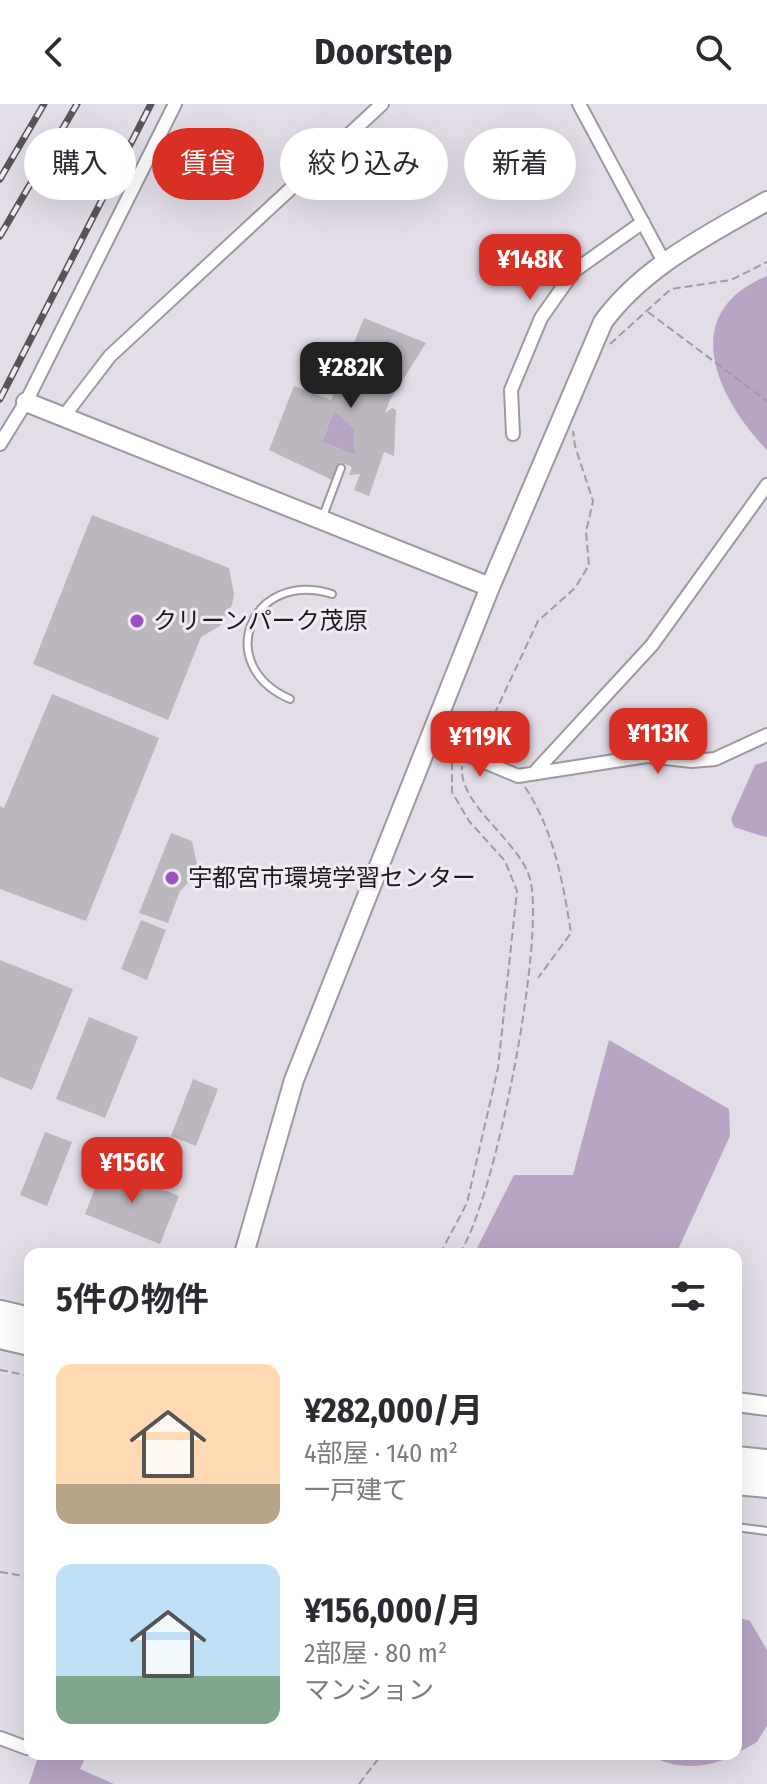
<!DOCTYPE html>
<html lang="ja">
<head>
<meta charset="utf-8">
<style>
	body { margin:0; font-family:"Fira Sans Condensed","Noto Sans JP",sans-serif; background:#f7f7f7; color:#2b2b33; height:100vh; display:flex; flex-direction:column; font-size:30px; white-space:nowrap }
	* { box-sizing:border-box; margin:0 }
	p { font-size:26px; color:#7c7c81 }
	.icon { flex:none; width:44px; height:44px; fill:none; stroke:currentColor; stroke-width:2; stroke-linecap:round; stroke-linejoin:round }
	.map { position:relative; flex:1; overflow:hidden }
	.details { position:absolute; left:24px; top:1144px; width:718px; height:512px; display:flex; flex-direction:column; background:#fff; border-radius:16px; box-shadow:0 8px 32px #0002 }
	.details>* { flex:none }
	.hud { position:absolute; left:24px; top:24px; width:720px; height:72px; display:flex; gap:16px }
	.price { position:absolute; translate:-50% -68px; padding:0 18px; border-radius:16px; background:#d93025; color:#fff; font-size:26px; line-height:52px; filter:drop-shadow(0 2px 4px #0008) }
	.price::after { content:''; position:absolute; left:50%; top:48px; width:24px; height:18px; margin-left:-12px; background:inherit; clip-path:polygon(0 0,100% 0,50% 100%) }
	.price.current { background:#222; color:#fff }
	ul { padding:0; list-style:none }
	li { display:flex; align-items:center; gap:24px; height:200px; padding:0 32px }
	li span { display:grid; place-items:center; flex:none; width:224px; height:160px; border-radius:16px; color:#555 }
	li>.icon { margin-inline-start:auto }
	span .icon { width:96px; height:96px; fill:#fffc; stroke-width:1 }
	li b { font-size:34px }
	h2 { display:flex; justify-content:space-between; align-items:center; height:96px; padding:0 32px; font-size:34px }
	.chip { padding:0 28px; border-radius:36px; background:#fff; box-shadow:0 8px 32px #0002; font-size:28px; line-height:72px }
	.chip.current { background:#d93025; color:#fff }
	header { display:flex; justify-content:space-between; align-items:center; height:104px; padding:0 32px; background:#fff; font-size:36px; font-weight:700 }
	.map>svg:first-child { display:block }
</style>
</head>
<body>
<header><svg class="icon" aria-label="back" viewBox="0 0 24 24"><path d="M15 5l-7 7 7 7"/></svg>Doorstep<svg class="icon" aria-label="search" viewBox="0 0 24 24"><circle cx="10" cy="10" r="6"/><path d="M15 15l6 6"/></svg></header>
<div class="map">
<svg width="767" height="1680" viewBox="0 0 767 1680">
	<rect width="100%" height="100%" fill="#e2dde6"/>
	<path fill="#b8a4c5" d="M 767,172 L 767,346 C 716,293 677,209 767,172 Z
		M 334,306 L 354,324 L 355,351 L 322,338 Z
		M 767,657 L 767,733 L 762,732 L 734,723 L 731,715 L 755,661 Z
		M 609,936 L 729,1005 L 730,1032 L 676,1150 L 474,1150 L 514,1071 L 573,1071 Z
		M 736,1513 L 750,1517 L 767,1546 L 767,1622 L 757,1638 L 736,1650 Z
		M 39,1650 L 87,1650 L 80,1665 L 114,1680 L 29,1680 Z
		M 648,1650 L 735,1650 C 709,1665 675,1667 648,1650 Z"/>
	<path fill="#bcb6bf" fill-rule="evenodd" d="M 364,214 L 426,239 L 390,296 L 385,309 L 392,304 L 396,306 L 394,352 L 384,348 L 369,392 L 354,386 L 360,370 L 349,371 L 352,363 L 340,358 L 332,376 L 269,346 L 294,282 L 331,296 ZM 334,306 L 354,324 L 355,351 L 322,338 Z
		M 92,411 L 229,464 L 234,490 L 232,501 L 220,522 L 201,533 L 168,616 L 33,560 Z
		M 52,590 L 159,634 L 86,817 L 0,785 L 0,702 L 4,704 Z
		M 171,729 L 192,737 L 197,760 L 190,777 L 180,787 L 168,819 L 139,809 Z
		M 141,816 L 166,826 L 147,876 L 121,865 Z
		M 0,856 L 73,885 L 32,986 L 0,973 Z
		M 89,913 L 138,933 L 105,1014 L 56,995 Z
		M 193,975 L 218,985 L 196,1042 L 171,1032 Z
		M 45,1028 L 72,1038 L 47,1102 L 20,1091 Z
		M 104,1062 L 179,1092 L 160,1140 L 85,1110 Z"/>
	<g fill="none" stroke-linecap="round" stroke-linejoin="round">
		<defs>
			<path id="lane" d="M 323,412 L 341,364
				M 290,595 C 212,561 251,465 332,490
				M 736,1423 L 767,1427"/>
			<path id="street" d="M 579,0 L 664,158
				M 64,312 L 110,252 L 382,0
				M 513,330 L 511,286 L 541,214 L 574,167 L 643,118
				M 0,340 L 26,298 L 175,0
				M 430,635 L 518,672 L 647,652 L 692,657 L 715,655 L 767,631
				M 534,669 L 652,541 L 767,381
				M 0,1634 L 27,1644"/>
			<path id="secondary" d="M 26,298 L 490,483
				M 244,1150 L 294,976 L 490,483 L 603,218 C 644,162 708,131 767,97
				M 736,1298 L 767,1302"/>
			<path id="highway" d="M 0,1209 L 30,1216
				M 0,1232 L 30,1239
				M 736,1355 L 767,1358
				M 736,1378 L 767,1381"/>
		</defs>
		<use href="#lane" stroke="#9d98a1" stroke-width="10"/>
		<use href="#street" stroke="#9d98a1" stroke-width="16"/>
		<use href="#secondary" stroke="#9d98a1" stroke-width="22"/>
		<use href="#highway" stroke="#9d98a1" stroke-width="28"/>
		<path stroke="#a09ca3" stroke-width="2" stroke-dasharray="8 4" stroke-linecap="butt" d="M 648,208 L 767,297
			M 610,240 L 671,185 L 731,176 L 767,158
			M 479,643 L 538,517 L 575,484 L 589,461 L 586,428 L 593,397 L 575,342 L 573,327
			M 525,683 C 554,727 563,778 571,829 L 538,874
			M 440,1150 L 467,1099 L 498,964 L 517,787 L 505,757 L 469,717 L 452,688 L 452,657
			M 459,1150 C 495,1099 546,834 530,775 C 520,737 458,701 462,662
			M 0,1266 L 30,1272
			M 0,1468 L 30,1473
			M 359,1680 L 382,1650"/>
		<use href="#lane" stroke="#fff" stroke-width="6"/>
		<use href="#street" stroke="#fff" stroke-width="12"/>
		<use href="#secondary" stroke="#fff" stroke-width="18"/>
		<use href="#highway" stroke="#fff" stroke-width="24"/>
		<defs>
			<path id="rail" d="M 0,75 L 44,0
				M 0,132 L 77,0
				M 0,295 L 151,0"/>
		</defs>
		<use href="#rail" stroke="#58555a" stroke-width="7"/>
		<use href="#rail" stroke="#f0eaf4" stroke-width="4" stroke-dasharray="12" stroke-linecap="butt"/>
	</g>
	<g fill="#9c51c3" stroke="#f0eaf4" stroke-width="3">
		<circle cx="137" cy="517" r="8"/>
		<circle cx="172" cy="774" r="8"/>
	</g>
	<g text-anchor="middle" stroke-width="6" stroke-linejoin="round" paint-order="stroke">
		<g font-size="24" fill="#1e1b1f" stroke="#f0eaf4" text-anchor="start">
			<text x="153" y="525">クリーンパーク茂原</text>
			<text x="188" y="782">宇都宮市環境学習センター</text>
		</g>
	</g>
</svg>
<b class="price" style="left:530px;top:198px">¥148K</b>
<b class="price current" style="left:351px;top:306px">¥282K</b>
<b class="price" style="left:658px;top:672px">¥113K</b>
<b class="price" style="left:480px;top:675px">¥119K</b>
<b class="price" style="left:132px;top:1101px">¥156K</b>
<div class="hud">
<a class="chip">購入</a>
<a class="chip current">賃貸</a>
<a class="chip">絞り込み</a>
<a class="chip">新着</a>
</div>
<section class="details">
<h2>5件の物件<svg class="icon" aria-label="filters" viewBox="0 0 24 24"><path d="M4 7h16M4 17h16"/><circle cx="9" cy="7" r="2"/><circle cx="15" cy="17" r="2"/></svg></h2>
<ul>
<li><span style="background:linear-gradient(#ffd9b3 75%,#b9a48a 0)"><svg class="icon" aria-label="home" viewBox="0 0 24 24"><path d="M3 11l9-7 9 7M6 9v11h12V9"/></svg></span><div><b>¥282,000/月</b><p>4部屋 · 140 m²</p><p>一戸建て</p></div></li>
<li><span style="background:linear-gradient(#bfe0f5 70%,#7fa58c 0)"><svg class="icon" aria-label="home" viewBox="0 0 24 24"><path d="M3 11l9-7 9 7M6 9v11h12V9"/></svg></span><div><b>¥156,000/月</b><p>2部屋 · 80 m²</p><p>マンション</p></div></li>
</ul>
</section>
</div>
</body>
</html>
